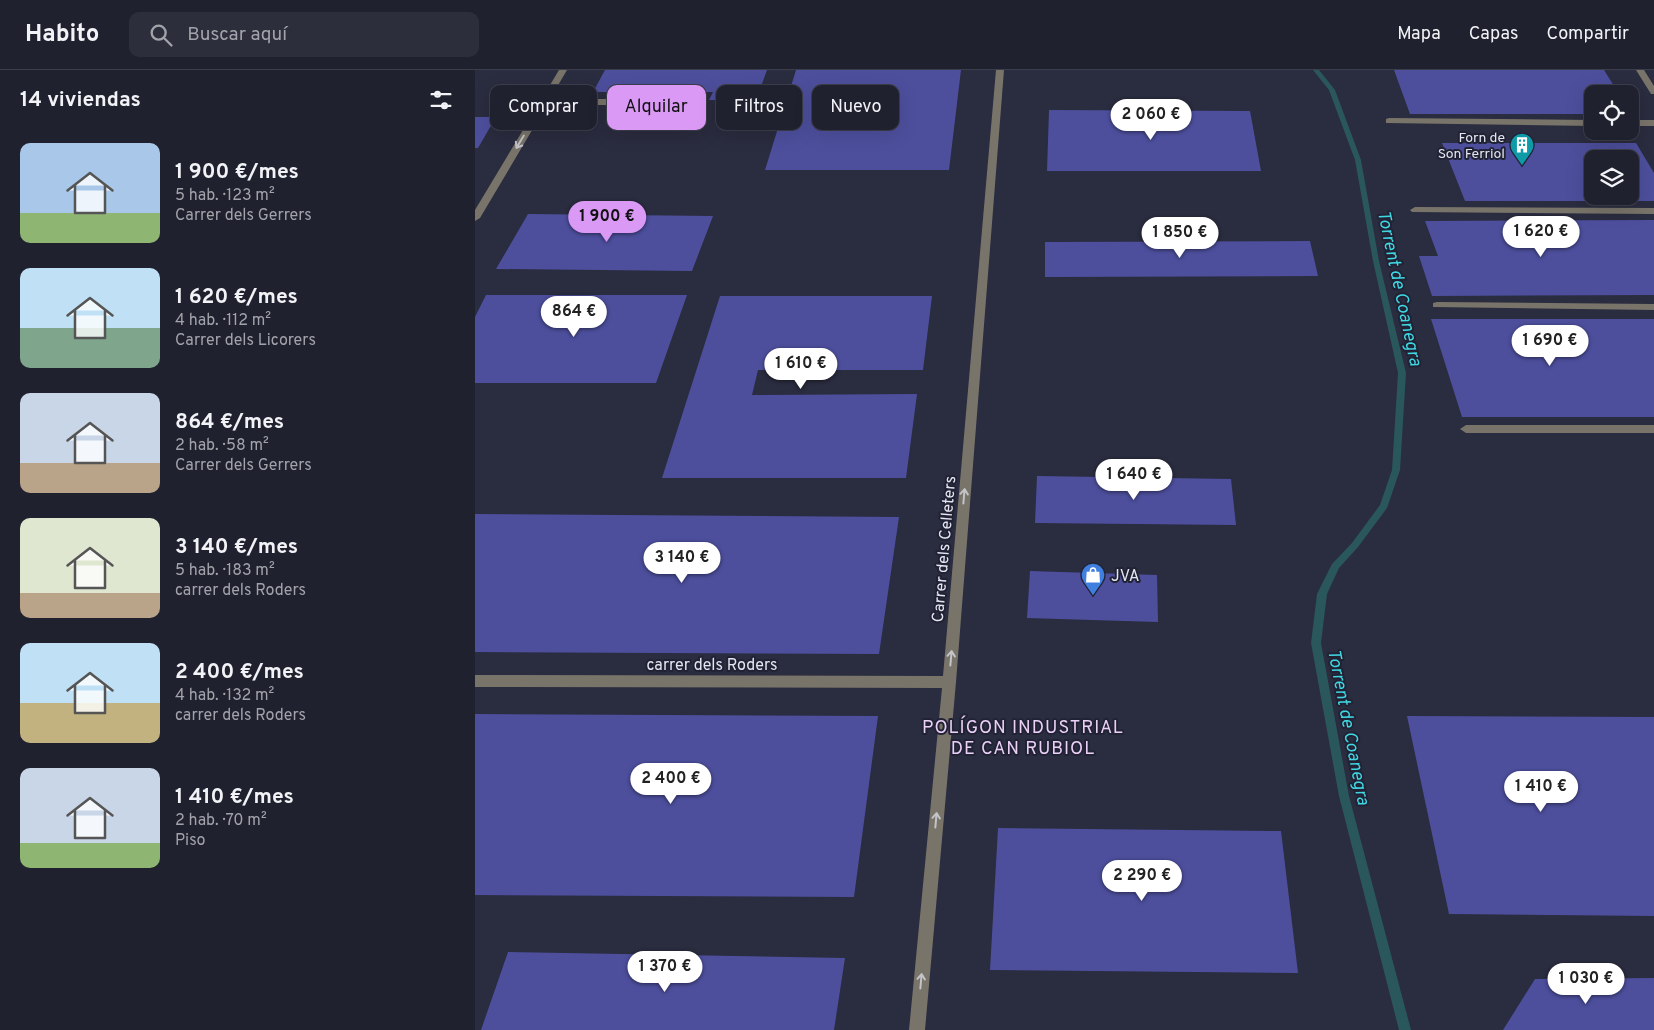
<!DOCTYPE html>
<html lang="es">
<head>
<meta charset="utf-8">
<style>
	body { margin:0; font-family:Overpass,sans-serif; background:#2d2e3b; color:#f1f3f6; height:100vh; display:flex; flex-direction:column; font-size:19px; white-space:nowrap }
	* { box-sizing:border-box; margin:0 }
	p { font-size:16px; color:#a2a3aa }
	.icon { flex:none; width:28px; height:28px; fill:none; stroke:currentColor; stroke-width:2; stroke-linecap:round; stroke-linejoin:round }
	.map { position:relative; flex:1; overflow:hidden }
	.details { display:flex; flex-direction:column; background:#20212f; width:475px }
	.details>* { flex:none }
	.guide { position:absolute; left:15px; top:15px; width:475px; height:45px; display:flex; gap:10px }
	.fabs { position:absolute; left:1109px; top:15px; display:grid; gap:10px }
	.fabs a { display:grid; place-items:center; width:55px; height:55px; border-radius:10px; background:#20212f; box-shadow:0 5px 20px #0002,0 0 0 1px #3d3e4b; font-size:25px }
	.price { position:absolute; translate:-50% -42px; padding:0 11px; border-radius:18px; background:#fff; color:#222; font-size:16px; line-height:32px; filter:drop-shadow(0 1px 2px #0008) }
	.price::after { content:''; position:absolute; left:50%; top:30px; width:15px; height:11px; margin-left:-8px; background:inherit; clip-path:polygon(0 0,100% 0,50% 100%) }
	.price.active { background:#db99f6; color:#111 }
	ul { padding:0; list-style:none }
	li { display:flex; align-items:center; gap:15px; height:125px; padding:0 20px }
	li span { display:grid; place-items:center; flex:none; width:140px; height:100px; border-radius:10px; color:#555 }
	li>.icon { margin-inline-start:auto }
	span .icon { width:60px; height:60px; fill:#fffc; stroke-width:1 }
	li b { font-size:21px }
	h2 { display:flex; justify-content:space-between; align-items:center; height:60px; padding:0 20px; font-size:21px }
	.tag { padding:0 18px; border-radius:10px; background:#20212f; box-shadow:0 5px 20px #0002,0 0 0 1px #3d3e4b; font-size:18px; line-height:45px }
	.tag.active { background:#db99f6; color:#111 }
	header { display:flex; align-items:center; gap:30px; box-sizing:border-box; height:70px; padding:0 25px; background:#20212f; border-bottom:1px solid #3d3e4b }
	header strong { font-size:24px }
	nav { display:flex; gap:28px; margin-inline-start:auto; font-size:18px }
	.search { width:350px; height:45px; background:#2d2e3b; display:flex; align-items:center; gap:12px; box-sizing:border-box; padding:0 18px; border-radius:10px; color:#a2a3aa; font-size:19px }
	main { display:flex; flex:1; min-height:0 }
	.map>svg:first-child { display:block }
</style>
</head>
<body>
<header>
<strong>Habito</strong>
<div class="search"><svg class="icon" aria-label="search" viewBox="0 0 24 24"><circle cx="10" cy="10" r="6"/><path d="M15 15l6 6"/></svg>Buscar aquí</div>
<nav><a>Mapa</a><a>Capas</a><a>Compartir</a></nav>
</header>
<main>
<section class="details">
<h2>14 viviendas<svg class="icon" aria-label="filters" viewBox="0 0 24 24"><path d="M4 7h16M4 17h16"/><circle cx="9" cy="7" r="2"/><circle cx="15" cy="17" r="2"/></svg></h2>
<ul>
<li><span style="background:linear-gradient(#a9c7e8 70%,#8fb573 0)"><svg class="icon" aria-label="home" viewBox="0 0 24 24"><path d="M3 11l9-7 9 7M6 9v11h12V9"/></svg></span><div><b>1 900 €/mes</b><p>5 hab. · 123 m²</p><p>Carrer dels Gerrers</p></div></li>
<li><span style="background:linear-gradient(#bfe0f5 60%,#7fa58c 0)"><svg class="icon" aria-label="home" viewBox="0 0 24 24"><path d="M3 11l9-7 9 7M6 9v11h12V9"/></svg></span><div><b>1 620 €/mes</b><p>4 hab. · 112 m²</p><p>Carrer dels Licorers</p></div></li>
<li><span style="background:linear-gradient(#c9d6e8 70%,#b9a48a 0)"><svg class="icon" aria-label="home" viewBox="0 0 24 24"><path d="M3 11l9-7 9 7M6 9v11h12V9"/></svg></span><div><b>864 €/mes</b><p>2 hab. · 58 m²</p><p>Carrer dels Gerrers</p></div></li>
<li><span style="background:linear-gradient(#dfe7d0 75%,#b9a48a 0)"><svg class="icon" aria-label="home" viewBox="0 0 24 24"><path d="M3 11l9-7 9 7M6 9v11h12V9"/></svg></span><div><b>3 140 €/mes</b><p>5 hab. · 183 m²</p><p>carrer dels Roders</p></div></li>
<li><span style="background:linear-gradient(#bfe0f5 60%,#c2b280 0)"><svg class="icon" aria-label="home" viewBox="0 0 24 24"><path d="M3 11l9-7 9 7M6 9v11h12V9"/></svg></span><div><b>2 400 €/mes</b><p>4 hab. · 132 m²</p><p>carrer dels Roders</p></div></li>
<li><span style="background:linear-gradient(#c9d6e8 75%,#8fb573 0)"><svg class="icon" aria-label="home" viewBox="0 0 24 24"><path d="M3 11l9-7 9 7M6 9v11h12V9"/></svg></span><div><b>1 410 €/mes</b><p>2 hab. · 70 m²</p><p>Piso</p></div></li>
</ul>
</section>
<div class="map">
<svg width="1179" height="960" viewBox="0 0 1179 960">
	<rect width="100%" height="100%" fill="#2a2c3f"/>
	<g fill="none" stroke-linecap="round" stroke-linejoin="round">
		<path fill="#2a575b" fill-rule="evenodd" d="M 838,0 L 844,0 L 860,20 L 886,90 L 904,191 L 931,303 L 925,400 L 912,438 L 883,477 L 864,498 L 852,524 L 846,573 L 874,726 L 936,960 L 924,960 L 864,726 L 836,573 L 842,524 L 857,494 L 877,473 L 905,435 L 917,400 L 923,303 L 898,191 L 880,90 L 854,20 Z"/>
	</g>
	<path fill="#4d4f9d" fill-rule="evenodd" d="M 130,0 L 292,0 L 281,30 L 234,30 L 238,22 L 118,22 Z
		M 321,0 L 486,0 L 474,100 L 290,100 Z
		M 919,0 L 1129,0 L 1144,24 L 1118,24 L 1118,44 L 935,44 Z
		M 574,40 L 775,41 L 786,101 L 572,101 Z
		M 0,47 L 21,47 L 3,78 L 0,78 Z
		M 967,73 L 1161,73 L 1179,103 L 1179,131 L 990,131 ZM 1118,89 L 1155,89 L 1155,126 L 1118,126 Z
		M 53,144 L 238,146 L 217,201 L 21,199 Z
		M 1179,150 L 1179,225 L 957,226 L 944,186 L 963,186 L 950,151 Z
		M 835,171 L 843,206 L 570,207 L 570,172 Z
		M 11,225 L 212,225 L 181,313 L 0,313 L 0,247 Z
		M 245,226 L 457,226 L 448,300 L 283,300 L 277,325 L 442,324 L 431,408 L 187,408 Z
		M 956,249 L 1179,249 L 1179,347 L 987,347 Z
		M 562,406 L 756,409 L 761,455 L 560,453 Z
		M 0,444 L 424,447 L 404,584 L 0,582 Z
		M 555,501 L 682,505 L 683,552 L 552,548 Z
		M 0,644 L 403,646 L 379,827 L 0,825 Z
		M 932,646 L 1179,647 L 1179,846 L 974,844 Z
		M 523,758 L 806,761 L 823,903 L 515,900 Z
		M 33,882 L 370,888 L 359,960 L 6,960 Z
		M 1179,908 L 1179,960 L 1028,960 L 1060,909 Z"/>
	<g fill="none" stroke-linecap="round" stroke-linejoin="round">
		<path fill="#79746a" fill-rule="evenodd" d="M 84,0 L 92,0 L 75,29 L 226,29 L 230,32 L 226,35 L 72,35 L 5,148 L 0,151 L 0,140 Z
			M 521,0 L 529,0 L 481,612 L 450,960 L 434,960 L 467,618 L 0,617 L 0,605 L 468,606 Z
			M 1161,0 L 1169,0 L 1179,16 L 1179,24 L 1176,24 Z
			M 914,48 L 1118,50 L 1118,56 L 911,53 L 911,49 Z
			M 1155,50 L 1179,50 L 1179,56 L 1155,56 Z
			M 940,137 L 1179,138 L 1179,144 L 937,142 L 935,140 Z
			M 962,232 L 1179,234 L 1179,240 L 958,237 L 958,233 Z
			M 991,355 L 1179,355 L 1179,363 L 991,363 L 985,359 Z"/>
	</g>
	<defs><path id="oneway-shaft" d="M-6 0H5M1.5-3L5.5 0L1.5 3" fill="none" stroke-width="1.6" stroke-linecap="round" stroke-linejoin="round" transform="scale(1.25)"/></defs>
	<g stroke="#c3c3c8">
		<use href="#oneway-shaft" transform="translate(45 72) rotate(121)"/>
		<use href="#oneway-shaft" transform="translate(489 426) rotate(-85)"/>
		<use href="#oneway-shaft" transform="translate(476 588) rotate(-85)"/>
		<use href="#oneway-shaft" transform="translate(461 750) rotate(-85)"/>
		<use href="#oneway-shaft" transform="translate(446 911) rotate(-85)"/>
	</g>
	<defs>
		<symbol id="building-pin" viewBox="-11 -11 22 30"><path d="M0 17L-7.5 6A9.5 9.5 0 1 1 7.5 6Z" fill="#0f9aa8" stroke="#212335"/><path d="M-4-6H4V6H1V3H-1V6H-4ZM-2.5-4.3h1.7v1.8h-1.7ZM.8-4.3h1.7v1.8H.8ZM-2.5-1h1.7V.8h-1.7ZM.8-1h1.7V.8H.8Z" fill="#fff"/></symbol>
		<symbol id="shop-pin" viewBox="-11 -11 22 30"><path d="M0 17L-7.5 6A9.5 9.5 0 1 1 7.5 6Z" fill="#3f7fe0" stroke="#212335"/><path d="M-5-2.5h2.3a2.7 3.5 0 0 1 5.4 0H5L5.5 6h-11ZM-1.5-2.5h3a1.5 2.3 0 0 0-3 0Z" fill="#fff"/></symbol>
	</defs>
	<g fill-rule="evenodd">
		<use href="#building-pin" x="1033" y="61" width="28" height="38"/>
		<use href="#shop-pin" x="604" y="491" width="28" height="38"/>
	</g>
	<g text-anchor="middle" stroke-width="4" stroke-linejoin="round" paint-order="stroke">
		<g font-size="14" fill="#e3e5f1" stroke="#212335" text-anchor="end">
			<text x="1030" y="72">Forn de<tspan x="1030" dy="16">Son Ferriol</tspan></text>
		</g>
		<g font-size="16" fill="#e3e5f1" stroke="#212335">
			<text transform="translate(468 479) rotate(-85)" y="6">Carrer dels Celleters</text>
			<text x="237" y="600">carrer dels Roders</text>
		</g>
		<g font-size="16" fill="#e3e5f1" stroke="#212335" text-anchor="start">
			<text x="636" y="511">JVA</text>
		</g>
		<g font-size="18" font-style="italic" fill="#40d7e3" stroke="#212335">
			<text transform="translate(925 218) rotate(78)" y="6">Torrent de Coanegra</text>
			<text transform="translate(874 657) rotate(79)" y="6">Torrent de Coanegra</text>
		</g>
		<g font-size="18" letter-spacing="1" fill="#ebd0f7" stroke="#212335">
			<text x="548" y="663">POLÍGON INDUSTRIAL<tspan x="548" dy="21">DE CAN RUBIOL</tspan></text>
		</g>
	</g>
</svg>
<div class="fabs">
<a><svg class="icon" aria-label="locate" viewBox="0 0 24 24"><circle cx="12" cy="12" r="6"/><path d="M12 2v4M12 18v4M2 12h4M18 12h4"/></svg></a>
<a><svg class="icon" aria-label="layers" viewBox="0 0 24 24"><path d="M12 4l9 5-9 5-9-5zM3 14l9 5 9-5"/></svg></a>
</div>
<b class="price" style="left:676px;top:71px">2 060 €</b>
<b class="price active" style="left:132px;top:173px">1 900 €</b>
<b class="price" style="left:1066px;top:188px">1 620 €</b>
<b class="price" style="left:705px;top:189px">1 850 €</b>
<b class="price" style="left:99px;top:268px">864 €</b>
<b class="price" style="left:1075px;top:297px">1 690 €</b>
<b class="price" style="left:326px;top:320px">1 610 €</b>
<b class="price" style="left:659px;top:431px">1 640 €</b>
<b class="price" style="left:207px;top:514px">3 140 €</b>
<b class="price" style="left:196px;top:735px">2 400 €</b>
<b class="price" style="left:1066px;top:743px">1 410 €</b>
<b class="price" style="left:667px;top:832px">2 290 €</b>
<b class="price" style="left:190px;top:923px">1 370 €</b>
<b class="price" style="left:1111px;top:935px">1 030 €</b>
<div class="guide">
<a class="tag">Comprar</a>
<a class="tag active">Alquilar</a>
<a class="tag">Filtros</a>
<a class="tag">Nuevo</a>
</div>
</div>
</main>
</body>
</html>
